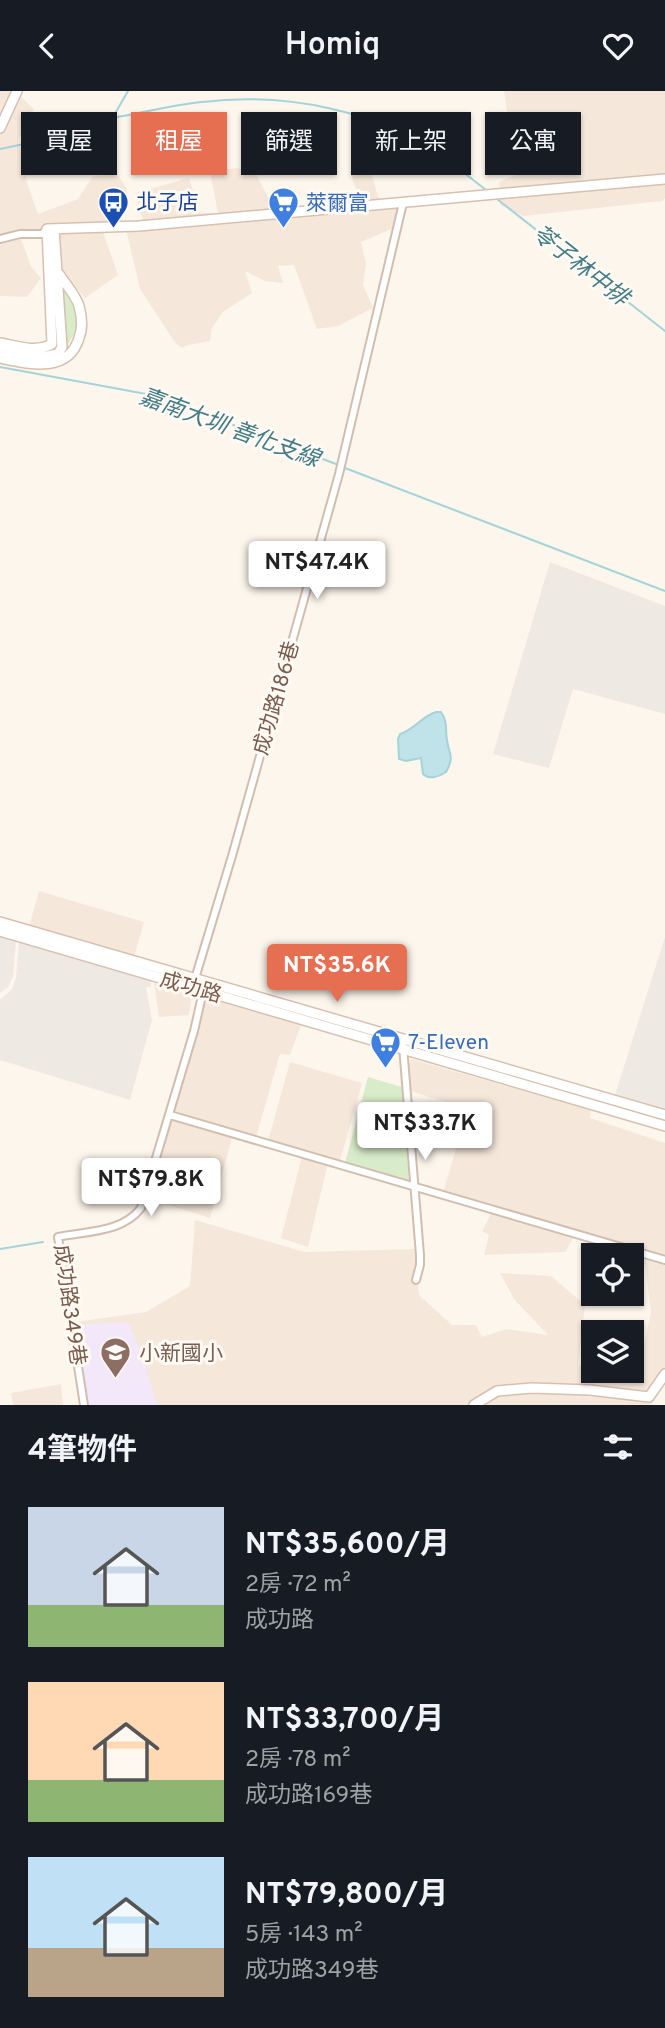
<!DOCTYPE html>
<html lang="zh-TW">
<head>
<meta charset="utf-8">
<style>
	body { margin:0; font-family:Overpass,"Noto Sans TC",sans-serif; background:#20242c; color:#f1f3f6; height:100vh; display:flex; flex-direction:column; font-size:26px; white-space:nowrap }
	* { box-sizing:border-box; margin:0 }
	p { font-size:23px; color:#9ea1a6 }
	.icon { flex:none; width:38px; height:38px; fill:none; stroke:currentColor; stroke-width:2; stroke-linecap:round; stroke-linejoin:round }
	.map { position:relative; height:1314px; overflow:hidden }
	.sheet { display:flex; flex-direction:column; background:#171b24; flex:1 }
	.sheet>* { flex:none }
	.top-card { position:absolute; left:21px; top:21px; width:623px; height:63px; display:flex; gap:14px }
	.fabs { position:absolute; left:581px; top:1152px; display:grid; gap:14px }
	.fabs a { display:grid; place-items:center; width:63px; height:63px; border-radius:0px; background:#171b24; box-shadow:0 2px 5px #0004; font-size:35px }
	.price { position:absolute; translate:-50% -60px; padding:0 16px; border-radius:7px; background:#fff; color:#222; font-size:23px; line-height:46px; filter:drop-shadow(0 2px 4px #0008) }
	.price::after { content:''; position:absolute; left:50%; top:42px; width:21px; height:16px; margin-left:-10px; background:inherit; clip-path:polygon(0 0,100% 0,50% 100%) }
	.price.active { background:#e76f51; color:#fff }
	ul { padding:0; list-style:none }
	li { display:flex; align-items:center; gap:21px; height:175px; padding:0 28px }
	li span { display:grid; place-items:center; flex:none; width:196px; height:140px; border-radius:0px; color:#555 }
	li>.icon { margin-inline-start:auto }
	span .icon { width:84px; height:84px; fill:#fffc; stroke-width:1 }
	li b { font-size:30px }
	h2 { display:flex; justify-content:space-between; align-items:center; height:84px; padding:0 28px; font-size:30px }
	.pill { padding:0 24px; border-radius:0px; background:#171b24; box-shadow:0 2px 5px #0004; font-size:24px; line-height:63px }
	.pill.active { background:#e76f51; color:#fff }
	header { display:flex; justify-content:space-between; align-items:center; height:91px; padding:0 28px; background:#171b24; font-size:32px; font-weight:600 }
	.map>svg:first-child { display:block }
</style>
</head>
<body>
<header><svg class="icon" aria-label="back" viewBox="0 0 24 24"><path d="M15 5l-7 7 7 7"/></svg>Homiq<svg class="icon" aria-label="heart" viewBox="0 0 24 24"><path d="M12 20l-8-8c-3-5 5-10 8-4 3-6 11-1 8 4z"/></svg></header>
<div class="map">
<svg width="665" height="1314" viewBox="0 0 665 1314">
	<rect width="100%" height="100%" fill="#fdf6ec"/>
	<path fill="#f5e8da" d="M 0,0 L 21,0 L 19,4 L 34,18 L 18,49 L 27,92 L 38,123 L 78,108 L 93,85 L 118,84 L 127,98 L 126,107 L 108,108 L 116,133 L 101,135 L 118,184 L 85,207 L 59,178 L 57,137 L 18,139 L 31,176 L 41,187 L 27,206 L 0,205 Z
		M 504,0 L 665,0 L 665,107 L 662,110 L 524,125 L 500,114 L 499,91 L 516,84 Z
		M 236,77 L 255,81 L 279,127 L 403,114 L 398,135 L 361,151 L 366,172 L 363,194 L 373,217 L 338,235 L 317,238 L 294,174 L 278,175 L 283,192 L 265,190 L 245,180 L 252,202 L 223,221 L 212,237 L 210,250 L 188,254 L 182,257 L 176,253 L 140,198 L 126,138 L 145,137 L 135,102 L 189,87 L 200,122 L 218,122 L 210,81 Z
		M 371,80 L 379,110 L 361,113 L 350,81 Z
		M 39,800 L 144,831 L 134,866 L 29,836 Z
		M 154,892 L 192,903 L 189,924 L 159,926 Z
		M 204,903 L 302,931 L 290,964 L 280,963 L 256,1046 L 234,1040 L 210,1127 L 149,1108 L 198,938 Z
		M 411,968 L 591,1019 L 590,1027 L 665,1052 L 665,1290 L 651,1314 L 81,1314 L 69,1232 L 146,1221 L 190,1195 L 195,1129 L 305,1161 L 415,1158 L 419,1204 L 452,1234 L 476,1234 L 482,1246 L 506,1238 L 548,1244 L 514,1208 L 500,1182 L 551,1185 L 585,1214 L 578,1275 L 593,1269 L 593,1279 L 632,1279 L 632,1256 L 644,1253 L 651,1221 L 645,1174 L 632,1168 L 632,1164 L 624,1164 L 577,1141 L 565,1161 L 484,1164 L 489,1144 L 482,1140 L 494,1117 L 443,1101 L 468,1018 L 407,999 L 406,987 Z
		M 290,971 L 362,992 L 340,1070 L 268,1050 Z
		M 302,1065 L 328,1072 L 308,1156 L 281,1147 Z
		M 61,1293 L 63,1314 L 13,1314 L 11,1302 Z"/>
	<path fill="#efe9e4" d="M 550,471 L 665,515 L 665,623 L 573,598 L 549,677 L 493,663 Z
		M 0,844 L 16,849 L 13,886 L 8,896 L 0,902 Z
		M 665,846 L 665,1019 L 615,1004 Z
		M 19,850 L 151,889 L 151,896 L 146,896 L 152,929 L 130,1009 L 0,969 L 0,909 L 12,898 L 16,886 Z"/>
	<path fill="#f3e8fa" d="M 128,1231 L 142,1264 L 157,1314 L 86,1314 L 76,1234 Z"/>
	<path fill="#d8ecc9" d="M 63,199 C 78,220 82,233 67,255 Z
		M 368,986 L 402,996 L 409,1091 L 345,1072 Z"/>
	<path fill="#bfe3e8" stroke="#a5d3da" stroke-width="2" d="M 436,621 L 441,621 C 448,631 445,638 447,649 C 449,664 455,665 446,681 C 439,686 429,689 423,683 L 421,667 L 406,670 L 399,668 L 398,648 L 400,643 C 414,639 422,625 436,621 Z"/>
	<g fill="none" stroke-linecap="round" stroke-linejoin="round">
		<path stroke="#a5d3da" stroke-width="2" d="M 113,26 L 128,0
			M 0,58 L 106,36 L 112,27 C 142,22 172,14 202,11 C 286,1 378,19 448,69 C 461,79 473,89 486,99
			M 497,108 L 665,240
			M 0,276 L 157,305 L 336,373
			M 345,377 L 665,500
			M 0,1158 L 43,1151"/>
		<defs>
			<path id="street" d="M 0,148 L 20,143 L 42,143 L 47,138
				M 194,891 L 232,765 L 339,383 L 403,112
				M 403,955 L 420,1164 L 420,1174 L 416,1189
				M 170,1024 L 665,1169
				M 84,1314 L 58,1146 C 86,1140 122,1142 141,1117 L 194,940 L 204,896"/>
			<path id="secondary" d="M 0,37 L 17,0
				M 0,252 C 17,255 36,262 52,253 L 47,138 L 139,135 L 665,88
				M 0,259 L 42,266 L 58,263 L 62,256 L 54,138
				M 0,267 C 29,273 68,283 79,247 C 83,237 82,226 79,215 C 76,204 65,193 59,183
				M 0,831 L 665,1024
				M 0,840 L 665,1035
				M 474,1314 L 497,1300 L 532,1297 L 590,1299 L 649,1306 L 665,1283"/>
		</defs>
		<use href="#street" stroke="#d1beb0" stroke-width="10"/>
		<use href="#secondary" stroke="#d6c0b0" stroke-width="12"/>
		<use href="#street" stroke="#fff" stroke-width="6"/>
		<use href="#secondary" stroke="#fff" stroke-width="9"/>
	</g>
	<defs>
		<symbol id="bus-pin" viewBox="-11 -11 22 30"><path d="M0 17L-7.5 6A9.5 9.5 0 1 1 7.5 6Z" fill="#1a4fb4" stroke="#fffaf3"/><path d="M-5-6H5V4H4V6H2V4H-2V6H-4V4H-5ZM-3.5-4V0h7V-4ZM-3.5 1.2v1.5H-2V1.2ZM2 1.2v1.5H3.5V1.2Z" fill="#fff"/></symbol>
		<symbol id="supermarket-pin" viewBox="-11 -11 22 30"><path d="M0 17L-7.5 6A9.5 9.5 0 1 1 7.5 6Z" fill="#3f7fe0" stroke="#fffaf3"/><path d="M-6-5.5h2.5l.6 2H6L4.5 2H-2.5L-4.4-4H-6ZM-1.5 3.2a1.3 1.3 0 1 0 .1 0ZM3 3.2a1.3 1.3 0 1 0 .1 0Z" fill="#fff"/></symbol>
		<symbol id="school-pin" viewBox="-11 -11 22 30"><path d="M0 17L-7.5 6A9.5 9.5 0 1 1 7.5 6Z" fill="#8d6e63" stroke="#fffaf3"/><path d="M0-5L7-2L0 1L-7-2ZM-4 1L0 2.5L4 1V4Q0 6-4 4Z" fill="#fff"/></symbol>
	</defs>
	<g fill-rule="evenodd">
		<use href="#bus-pin" x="96" y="94" width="35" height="47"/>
		<use href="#supermarket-pin" x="266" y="94" width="35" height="47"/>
		<use href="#supermarket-pin" x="368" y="934" width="35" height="47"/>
		<use href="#school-pin" x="98" y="1244" width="35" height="47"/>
	</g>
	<g text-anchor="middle" stroke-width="6" stroke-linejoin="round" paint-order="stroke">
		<g font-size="21" fill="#164399" stroke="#fffaf3" text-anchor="start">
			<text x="136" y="118">北子店</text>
		</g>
		<g font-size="21" fill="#366cbe" stroke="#fffaf3" text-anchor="start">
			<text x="306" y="119">萊爾富</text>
			<text x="408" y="958">7-Eleven</text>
		</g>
		<g font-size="21" fill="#7a5c4d" stroke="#fffaf3">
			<text transform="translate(276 607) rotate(-74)" y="7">成功路186巷</text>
			<text transform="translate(191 896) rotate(16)" y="7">成功路</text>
			<text transform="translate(70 1214) rotate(82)" y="7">成功路349巷</text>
		</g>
		<g font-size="21" fill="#785e54" stroke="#fffaf3" text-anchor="start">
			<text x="139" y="1269">小新國小</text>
		</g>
		<g font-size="23" font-style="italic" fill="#437c86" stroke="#fffaf3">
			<text transform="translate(581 174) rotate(38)" y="8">苓子林中排</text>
			<text transform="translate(230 336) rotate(20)" y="8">嘉南大圳 善化支線</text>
		</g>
	</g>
</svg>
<div class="fabs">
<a><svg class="icon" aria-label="locate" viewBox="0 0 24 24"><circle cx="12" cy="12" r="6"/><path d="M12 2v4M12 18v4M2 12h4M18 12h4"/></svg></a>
<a><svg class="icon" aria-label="layers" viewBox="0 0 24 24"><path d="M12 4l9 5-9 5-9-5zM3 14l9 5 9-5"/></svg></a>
</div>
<b class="price" style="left:317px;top:510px">NT$47.4K</b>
<b class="price active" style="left:337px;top:913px">NT$35.6K</b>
<b class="price" style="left:425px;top:1071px">NT$33.7K</b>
<b class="price" style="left:151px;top:1127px">NT$79.8K</b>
<div class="top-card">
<a class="pill">買屋</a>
<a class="pill active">租屋</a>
<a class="pill">篩選</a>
<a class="pill">新上架</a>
<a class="pill">公寓</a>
</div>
</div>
<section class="sheet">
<h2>4筆物件<svg class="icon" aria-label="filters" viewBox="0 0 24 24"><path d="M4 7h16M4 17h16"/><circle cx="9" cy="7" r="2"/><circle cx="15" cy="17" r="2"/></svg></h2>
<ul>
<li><span style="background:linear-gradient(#c9d6e8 70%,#8fb573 0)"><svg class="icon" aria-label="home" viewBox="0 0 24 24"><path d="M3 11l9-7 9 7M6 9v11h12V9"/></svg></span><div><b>NT$35,600/月</b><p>2房 · 72 m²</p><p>成功路</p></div></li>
<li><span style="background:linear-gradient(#ffd9b3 70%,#8fb573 0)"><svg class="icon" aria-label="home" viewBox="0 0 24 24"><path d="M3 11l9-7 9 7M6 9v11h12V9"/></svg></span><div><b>NT$33,700/月</b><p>2房 · 78 m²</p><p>成功路169巷</p></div></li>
<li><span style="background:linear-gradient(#bfe0f5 65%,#b9a48a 0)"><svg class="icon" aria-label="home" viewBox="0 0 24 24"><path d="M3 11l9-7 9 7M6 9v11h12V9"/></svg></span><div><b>NT$79,800/月</b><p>5房 · 143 m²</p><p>成功路349巷</p></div></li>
</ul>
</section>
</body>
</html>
